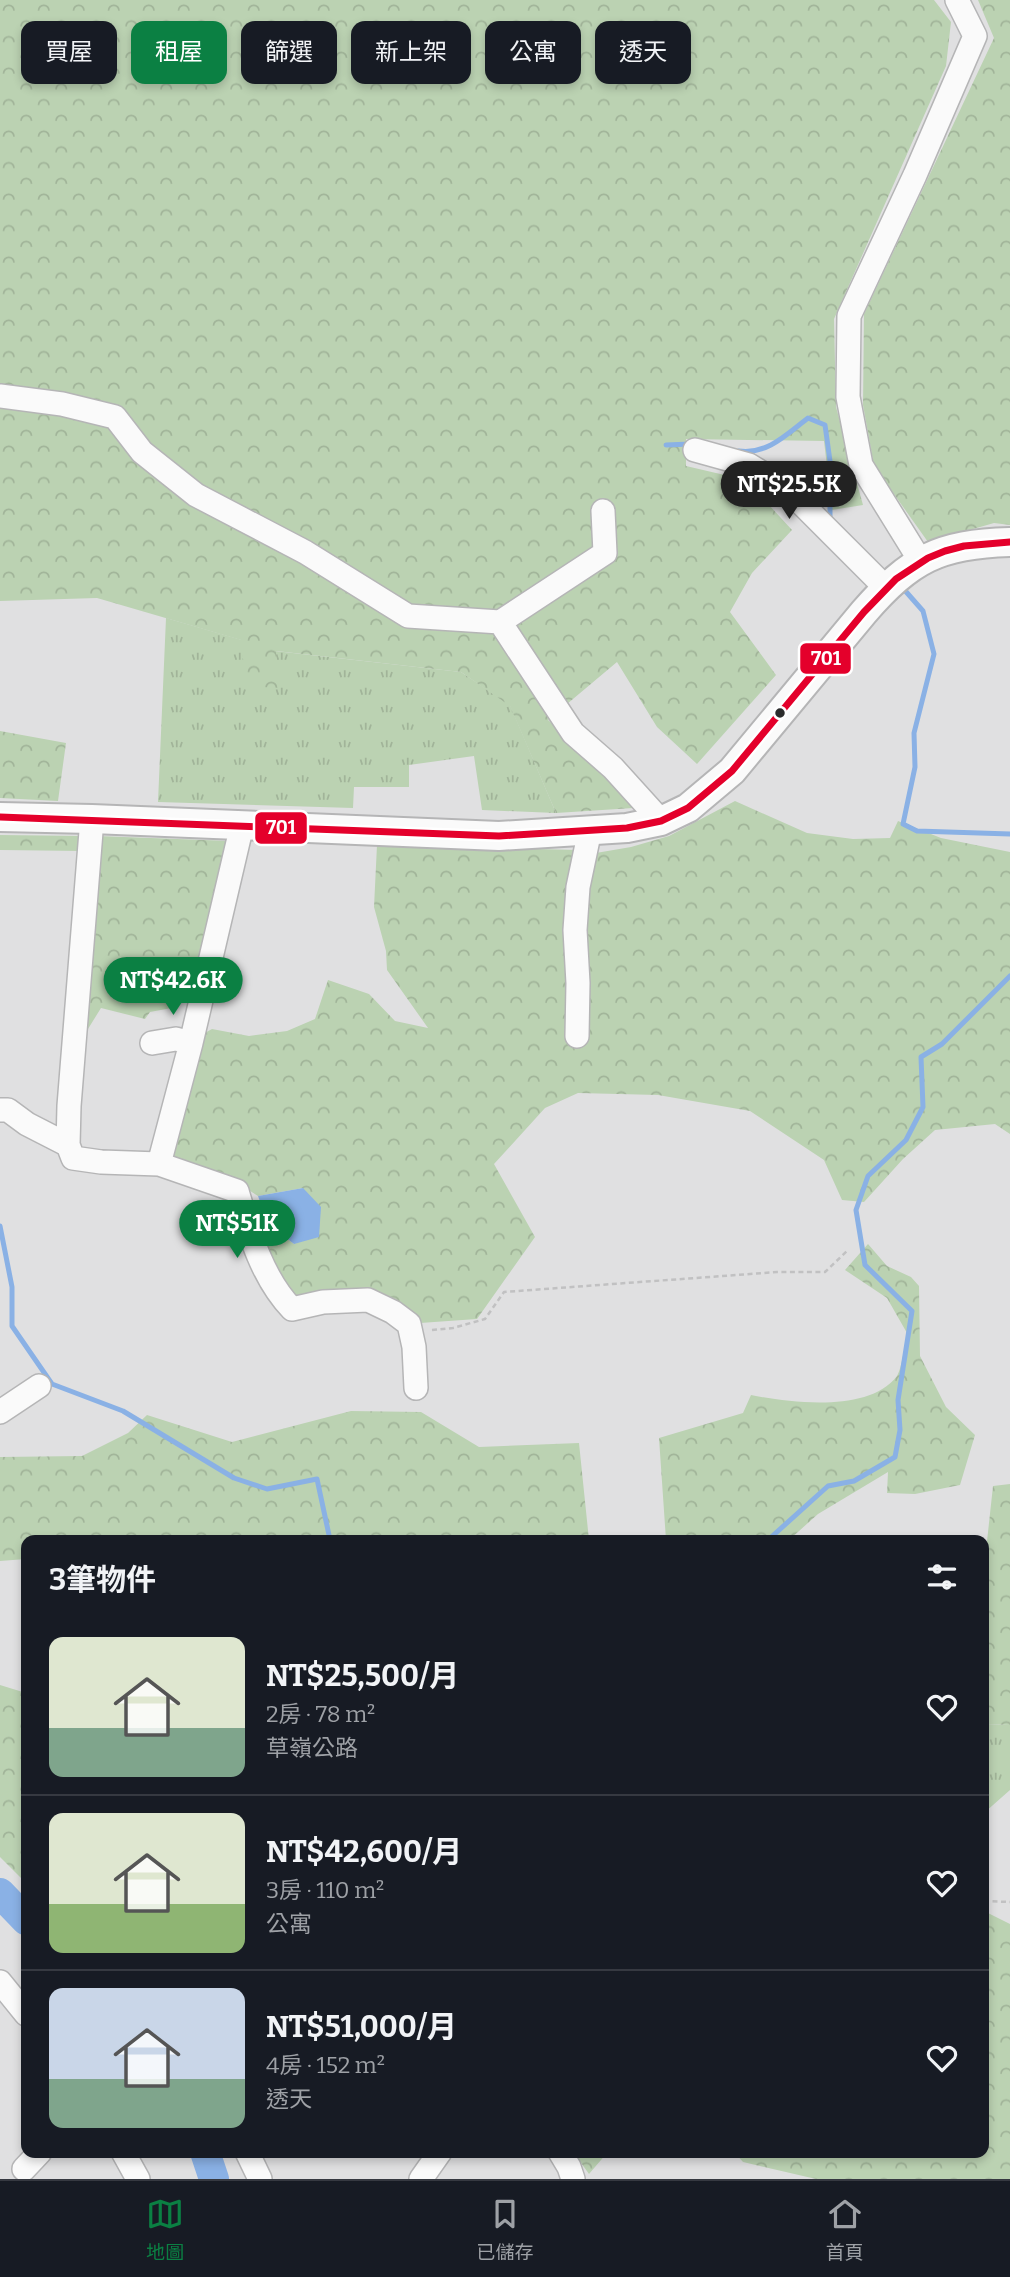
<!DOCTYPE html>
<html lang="zh-TW">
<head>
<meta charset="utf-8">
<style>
	body { margin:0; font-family:Bitter,"Noto Sans TC",serif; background:#242831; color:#f1f3f6; height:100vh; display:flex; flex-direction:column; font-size:26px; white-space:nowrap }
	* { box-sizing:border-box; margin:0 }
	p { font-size:23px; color:#9ea1a6 }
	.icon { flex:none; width:38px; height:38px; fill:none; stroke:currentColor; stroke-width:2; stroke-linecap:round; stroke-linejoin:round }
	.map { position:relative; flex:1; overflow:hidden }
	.drawer { position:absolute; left:21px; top:1535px; width:968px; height:623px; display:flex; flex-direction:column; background:#171b24; border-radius:14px; box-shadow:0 4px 10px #0003 }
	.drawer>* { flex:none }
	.hud { position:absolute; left:21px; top:21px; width:970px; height:63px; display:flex; gap:14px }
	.price { position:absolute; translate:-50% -60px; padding:0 16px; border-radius:24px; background:#0b8043; color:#fff; font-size:23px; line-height:46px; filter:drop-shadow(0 2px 4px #0008) }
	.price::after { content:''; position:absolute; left:50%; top:42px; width:21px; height:16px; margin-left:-10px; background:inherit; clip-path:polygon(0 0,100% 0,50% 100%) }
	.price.active { background:#222; color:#fff }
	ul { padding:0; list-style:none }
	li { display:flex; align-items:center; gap:21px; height:175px; padding:0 28px }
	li+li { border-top:2px solid #363941 }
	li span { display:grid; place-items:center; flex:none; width:196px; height:140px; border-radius:14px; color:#555 }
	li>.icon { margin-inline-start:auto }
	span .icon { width:84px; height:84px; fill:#fffc; stroke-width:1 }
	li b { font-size:30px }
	h2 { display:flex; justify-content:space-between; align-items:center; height:84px; padding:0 28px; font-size:30px }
	.pill { padding:0 24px; border-radius:14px; background:#171b24; box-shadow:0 4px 10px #0003; font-size:24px; line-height:63px }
	.pill.active { background:#0b8043; color:#fff }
	.tabs { display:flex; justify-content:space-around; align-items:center; height:98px; border-top:2px solid #363941; background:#171b24; font-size:19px; color:#9ea1a6 }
	.tabs a { display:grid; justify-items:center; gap:4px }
	.tabs .active { color:#0b8043 }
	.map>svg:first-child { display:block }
</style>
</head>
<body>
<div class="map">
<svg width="1010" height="2179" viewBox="0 0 1010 2179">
	<defs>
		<pattern id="grass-tufts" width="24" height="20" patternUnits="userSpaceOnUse" patternTransform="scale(1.75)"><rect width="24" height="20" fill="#bbd2b2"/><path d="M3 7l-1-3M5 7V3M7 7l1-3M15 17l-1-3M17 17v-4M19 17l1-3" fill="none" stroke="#a1b499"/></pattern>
		<pattern id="forest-crowns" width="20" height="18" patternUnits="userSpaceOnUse" patternTransform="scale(1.75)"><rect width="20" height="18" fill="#bbd2b2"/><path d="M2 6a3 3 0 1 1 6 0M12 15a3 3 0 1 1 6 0" fill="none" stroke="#a1b499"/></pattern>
	</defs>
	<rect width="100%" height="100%" fill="#e0e0e1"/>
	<path fill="url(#grass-tufts)" d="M 166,618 L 242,640 L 247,686 L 275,651 L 461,672 L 510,705 L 556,813 L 482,810 L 474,756 L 409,765 L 409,787 L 354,787 L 353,808 L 158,802 Z
		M 984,1724 L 1010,1725 L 1010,1790 L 984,1813 Z"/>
	<path fill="url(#forest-crowns)" d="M 0,0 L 934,0 L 951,22 L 946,66 L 834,319 L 836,407 L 863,505 L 832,510 L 824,441 L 686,439 L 686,466 L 746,480 L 792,530 L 752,573 L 730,612 L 776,675 L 697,764 L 657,727 L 617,662 L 548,720 L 608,774 L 633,808 L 556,813 L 510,706 L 461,672 L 276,651 L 278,688 L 246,686 L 241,640 L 97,598 L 0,601 Z
		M 978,0 L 1010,0 L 1010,525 L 994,523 L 928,542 L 874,466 L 863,405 L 864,314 L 994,38 Z
		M 0,731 L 66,743 L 58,801 L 0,798 Z
		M 735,801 L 807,833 L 853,839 L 890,838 L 898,821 L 941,838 L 1010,852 L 1010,1134 L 995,1124 L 935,1130 L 903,1159 L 864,1202 L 842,1200 L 824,1160 L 750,1111 L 658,1095 L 578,1093 L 545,1108 L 494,1164 L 535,1237 L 477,1319 L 420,1323 L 399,1308 L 297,1302 L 281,1286 L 256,1231 L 268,1224 L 294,1244 L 303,1188 L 258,1196 L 241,1185 L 162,1158 L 188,1042 L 212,1029 L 249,1036 L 287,1031 L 315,1019 L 328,980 L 369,994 L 395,1021 L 428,1028 L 387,970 L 386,951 L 374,907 L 377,845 L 577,850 L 582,942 L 590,854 L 631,847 L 669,836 Z
		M 0,835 L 83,836 L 82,851 L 0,850 Z
		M 97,836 L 231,841 L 202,971 L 177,1007 L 150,1012 L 145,1019 L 101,1008 L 83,1037 Z
		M 868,1244 L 887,1266 L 911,1277 L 919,1286 L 920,1356 L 946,1407 L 975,1435 L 960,1485 L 915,1494 L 887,1493 L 888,1472 L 818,1514 L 789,1540 L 666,1540 L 659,1438 L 743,1413 L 751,1395 C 791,1403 869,1413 897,1376 C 902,1368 905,1343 907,1333 L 887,1298 L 845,1270 Z
		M 351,1411 L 421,1412 L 479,1447 L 579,1443 L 589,1540 L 26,1540 L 26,1559 L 0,1561 L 0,1457 L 82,1456 L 128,1433 L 147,1415 L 232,1442 Z
		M 1010,1484 L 1010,1725 L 984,1724 L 984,1569 L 993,1486 Z
		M 0,1685 L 26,1693 L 26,1883 L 0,1857 Z
		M 984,1911 L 1010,1924 L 1010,2179 L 816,2179 L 743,2162 L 735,2153 L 984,2152 Z
		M 574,2153 L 607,2153 L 589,2174 Z"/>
	<path fill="#8ab1e5" d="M 303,1188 L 321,1207 L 319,1237 L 294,1244 L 268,1224 L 258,1196 Z"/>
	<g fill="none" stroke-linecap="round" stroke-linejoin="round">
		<path stroke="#8ab1e5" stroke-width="5" d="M 666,445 L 691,444
			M 739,451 C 767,455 787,434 808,418 L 825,425 L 830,461 L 830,520
			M 901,586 L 923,611 L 934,654 L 914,733 L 915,767 L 903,824 L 917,831 L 1010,834
			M 0,1226 L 12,1287 L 12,1326 L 52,1384 L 123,1411 L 234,1478 L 267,1489 L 317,1479 L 329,1535 L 328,1540
			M 768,1540 L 828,1486 L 854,1481 L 895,1457 L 900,1430 L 898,1400 L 912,1311 L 865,1265 L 856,1210 L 868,1176 L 906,1140 L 923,1107 L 921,1057 L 942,1044 L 1010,976"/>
		<path stroke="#8ab1e5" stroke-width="30" d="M 0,1893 L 26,1920
			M 205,2152 L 214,2179"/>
		<defs>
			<path id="minor" d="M 0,396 L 62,404 L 115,417 L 142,452 L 196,495 L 305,552 L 408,616 L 500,622 L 573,733 L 613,768 L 661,821
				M 695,450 L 749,465 L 785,487 L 885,587
				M 921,562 L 861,465 L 848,397 L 849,316 L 915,175 L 975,36 L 957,0
				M 500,622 L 605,553 L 603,511
				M 577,1036 L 578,983 L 575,930 L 578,887 L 590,830
				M 152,1043 L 176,1039 L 191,1043
				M 0,1110 L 8,1110 L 27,1124 L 68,1145 L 69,1106 L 92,819
				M 68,1145 L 73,1158 L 101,1162 L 159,1164 L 237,1191 C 249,1232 262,1278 292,1309 L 323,1302 L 368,1300 L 393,1312 L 409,1324 L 414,1347 L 416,1388
				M 159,1164 L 191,1043 L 242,825
				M 0,1412 L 39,1386
				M 0,1982 L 26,2014
				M 123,2152 L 138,2179
				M 247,2152 L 260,2179
				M 560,2152 L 569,2167 L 573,2179
				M 24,2169 L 40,2152
				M 421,2179 L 440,2152"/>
			<path id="major" d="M 0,817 L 92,819 L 499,836 L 627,828 L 661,821 L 688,808 L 732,771 L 864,612 C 910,559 939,544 1010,542"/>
		</defs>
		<use href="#minor" stroke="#b5b5b6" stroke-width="26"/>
		<use href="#major" stroke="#b5b5b6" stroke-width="32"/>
		<path stroke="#c1c1c2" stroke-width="2.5" stroke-dasharray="5 3.5" stroke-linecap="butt" d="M 432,1330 L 453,1328 L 485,1319 L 504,1292 L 777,1272 L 825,1272 L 847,1251
			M 984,1901 L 1010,1902"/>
		<use href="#minor" stroke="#fafafa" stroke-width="23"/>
		<use href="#major" stroke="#fafafa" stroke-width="28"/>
		<defs>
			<path id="bus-1" d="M 0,817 L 499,836 L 627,828 L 661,821 L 688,808 L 732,771 L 864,612 L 896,579 L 928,558 L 945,551 L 964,546 L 1010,542"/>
		</defs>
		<use href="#bus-1" stroke="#fff" stroke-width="12"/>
		<use href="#bus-1" stroke="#e4002b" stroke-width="7"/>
	</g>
	<circle fill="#2c2c2d" stroke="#fff" stroke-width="2.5" cx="780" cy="713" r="6"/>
	<g stroke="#fff" stroke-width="2.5">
		<rect x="799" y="642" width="53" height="33" rx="7" fill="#e4002b"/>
		<rect x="254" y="811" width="54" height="34" rx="7" fill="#e4002b"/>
	</g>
	<g font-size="19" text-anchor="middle" font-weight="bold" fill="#fff">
		<text x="826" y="665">701</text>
		<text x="281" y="834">701</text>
	</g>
</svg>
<b class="price active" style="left:789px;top:521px">NT$25.5K</b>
<b class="price" style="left:173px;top:1017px">NT$42.6K</b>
<b class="price" style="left:237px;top:1260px">NT$51K</b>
<div class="hud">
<a class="pill">買屋</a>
<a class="pill active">租屋</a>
<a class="pill">篩選</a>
<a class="pill">新上架</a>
<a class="pill">公寓</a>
<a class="pill">透天</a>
</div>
<section class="drawer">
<h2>3筆物件<svg class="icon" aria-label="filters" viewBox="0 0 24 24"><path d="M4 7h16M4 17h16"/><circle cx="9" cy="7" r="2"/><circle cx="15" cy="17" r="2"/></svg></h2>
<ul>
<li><span style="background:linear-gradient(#dfe7d0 65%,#7fa58c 0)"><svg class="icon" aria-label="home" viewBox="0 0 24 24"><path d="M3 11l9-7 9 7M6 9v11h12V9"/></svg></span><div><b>NT$25,500/月</b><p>2房 · 78 m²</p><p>草嶺公路</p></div><svg class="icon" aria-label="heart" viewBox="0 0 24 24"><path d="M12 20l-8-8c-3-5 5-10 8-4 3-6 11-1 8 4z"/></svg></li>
<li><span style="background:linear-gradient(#dfe7d0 65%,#8fb573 0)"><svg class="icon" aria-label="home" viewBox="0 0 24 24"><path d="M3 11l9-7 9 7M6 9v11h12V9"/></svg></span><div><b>NT$42,600/月</b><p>3房 · 110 m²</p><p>公寓</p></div><svg class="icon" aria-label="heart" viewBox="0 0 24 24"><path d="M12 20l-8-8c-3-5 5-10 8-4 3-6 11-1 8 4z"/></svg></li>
<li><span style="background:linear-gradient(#c9d6e8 65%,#7fa58c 0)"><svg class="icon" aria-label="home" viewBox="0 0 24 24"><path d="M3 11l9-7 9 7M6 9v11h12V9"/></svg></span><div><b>NT$51,000/月</b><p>4房 · 152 m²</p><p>透天</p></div><svg class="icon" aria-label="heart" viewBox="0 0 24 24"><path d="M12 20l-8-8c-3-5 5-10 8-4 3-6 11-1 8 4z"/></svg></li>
</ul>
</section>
</div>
<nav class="tabs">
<a class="active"><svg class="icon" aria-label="map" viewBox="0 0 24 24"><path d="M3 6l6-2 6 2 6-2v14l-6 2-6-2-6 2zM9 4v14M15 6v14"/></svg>地圖</a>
<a><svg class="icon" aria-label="saved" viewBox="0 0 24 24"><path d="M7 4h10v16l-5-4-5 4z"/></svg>已儲存</a>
<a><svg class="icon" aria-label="home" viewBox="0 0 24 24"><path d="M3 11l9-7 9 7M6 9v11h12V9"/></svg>首頁</a>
</nav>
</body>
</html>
